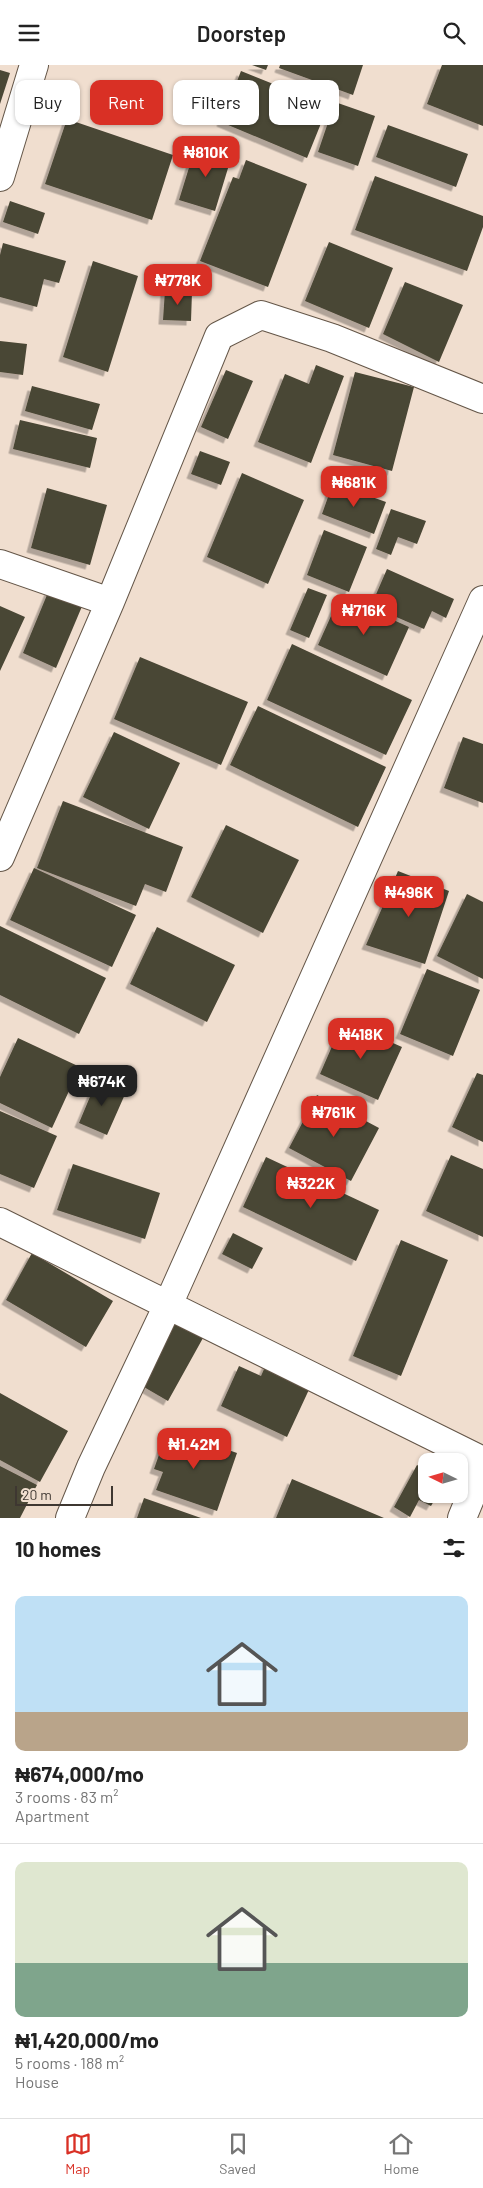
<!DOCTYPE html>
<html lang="en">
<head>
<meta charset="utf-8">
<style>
	body { margin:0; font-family:Barlow,sans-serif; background:#f6f6f6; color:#222; height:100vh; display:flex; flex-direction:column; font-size:19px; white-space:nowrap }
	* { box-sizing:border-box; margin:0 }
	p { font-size:16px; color:#767676 }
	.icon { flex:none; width:28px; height:28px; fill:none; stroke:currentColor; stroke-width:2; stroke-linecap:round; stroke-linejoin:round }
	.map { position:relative; height:1453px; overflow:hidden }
	.sheet { display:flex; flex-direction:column; background:#fff; flex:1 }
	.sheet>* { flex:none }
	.hud { position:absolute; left:15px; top:15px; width:454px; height:45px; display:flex; gap:10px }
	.needle { width:32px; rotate:275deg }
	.tools { position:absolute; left:418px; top:1388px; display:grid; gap:10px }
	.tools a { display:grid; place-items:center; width:50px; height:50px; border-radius:10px; background:#fff; box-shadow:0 1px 4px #0004; font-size:25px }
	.scale { position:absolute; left:15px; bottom:12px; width:98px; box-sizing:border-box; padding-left:5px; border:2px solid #3e3731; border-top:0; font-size:14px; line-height:18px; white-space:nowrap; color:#3e3731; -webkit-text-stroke:4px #f0decf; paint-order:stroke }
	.price { position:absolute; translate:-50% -42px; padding:0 11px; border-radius:10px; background:#d93025; color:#fff; font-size:16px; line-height:32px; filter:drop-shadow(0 1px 2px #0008) }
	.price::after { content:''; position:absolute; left:50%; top:30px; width:15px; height:11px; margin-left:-8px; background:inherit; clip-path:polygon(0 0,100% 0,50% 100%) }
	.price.active { background:#222; color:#fff }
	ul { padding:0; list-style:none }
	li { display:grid; align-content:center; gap:10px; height:265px; padding:0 15px }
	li+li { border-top:1px solid #e0e0e0 }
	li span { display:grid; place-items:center; height:155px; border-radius:10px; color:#555 }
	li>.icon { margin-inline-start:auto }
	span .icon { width:90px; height:90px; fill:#fffc; stroke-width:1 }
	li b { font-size:21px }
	h2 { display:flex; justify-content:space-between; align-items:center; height:60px; padding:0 15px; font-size:21px }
	.tag { padding:0 18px; border-radius:10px; background:#fff; box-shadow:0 1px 4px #0004; font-size:18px; line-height:45px }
	.tag.active { background:#d93025; color:#fff }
	header { display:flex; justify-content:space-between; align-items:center; height:65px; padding:0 15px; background:#fff; font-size:22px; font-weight:600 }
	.menu { display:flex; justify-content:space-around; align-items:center; height:70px; border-top:1px solid #e0e0e0; background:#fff; font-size:14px; color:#767676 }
	.menu a { display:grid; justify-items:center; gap:2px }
	.menu .active { color:#d93025 }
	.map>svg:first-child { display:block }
</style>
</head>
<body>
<header><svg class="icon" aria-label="menu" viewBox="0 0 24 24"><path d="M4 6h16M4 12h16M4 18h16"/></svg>Doorstep<svg class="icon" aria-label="search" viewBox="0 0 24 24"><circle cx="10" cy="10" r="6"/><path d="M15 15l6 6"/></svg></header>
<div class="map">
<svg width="483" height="1453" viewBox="0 0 483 1453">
	<defs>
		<filter id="shadow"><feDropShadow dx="-4.5" dy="4.5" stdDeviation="0" flood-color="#0004"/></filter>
	</defs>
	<rect width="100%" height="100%" fill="#f0decf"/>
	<path fill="#4a4635" filter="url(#shadow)" d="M 252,0 L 268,0 L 266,5 Z
		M 280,0 L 363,0 L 353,30 L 279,3 Z
		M 442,0 L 483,0 L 483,61 L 427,39 Z
		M 0,5 L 10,8 L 0,39 Z
		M 241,6 L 328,41 L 307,93 L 221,57 Z
		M 335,37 L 375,51 L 358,101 L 318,87 Z
		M 67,54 L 173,90 L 152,155 L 45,119 Z
		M 388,60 L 468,89 L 456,122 L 376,92 Z
		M 196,80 L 232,90 L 215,146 L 179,135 Z
		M 246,95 L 307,119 L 268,222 L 200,196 L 233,112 L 239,114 Z
		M 375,111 L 483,151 L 483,162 L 467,206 L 355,165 Z
		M 10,136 L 45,148 L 38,169 L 3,157 Z
		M 329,177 L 393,203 L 369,263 L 305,236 Z
		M 3,178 L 66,196 L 59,218 L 44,214 L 37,242 L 0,232 L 0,190 Z
		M 93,196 L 138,211 L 108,307 L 63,292 Z
		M 405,217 L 463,240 L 439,297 L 383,269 Z
		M 165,225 L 192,227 L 191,256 L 163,255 Z
		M 0,276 L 27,279 L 23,310 L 0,307 Z
		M 316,300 L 344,311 L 311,398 L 258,377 L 285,309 L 309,319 Z
		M 226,305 L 253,316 L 228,374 L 201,362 Z
		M 355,307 L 414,322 L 392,406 L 333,390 Z
		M 32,321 L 100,339 L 92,365 L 25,346 Z
		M 20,355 L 97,373 L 90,403 L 13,384 Z
		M 200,386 L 230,397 L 221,420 L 191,409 Z
		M 242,408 L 304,435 L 268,519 L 207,492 Z
		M 333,418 L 386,437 L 374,469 L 322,449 Z
		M 47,423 L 107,440 L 90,500 L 31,483 Z
		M 391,444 L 426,456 L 417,479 L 398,472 L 391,490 L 376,484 Z
		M 324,465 L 367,482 L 349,527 L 307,510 Z
		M 387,504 L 454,534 L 446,553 L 432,546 L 424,564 L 371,541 Z
		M 308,523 L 327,530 L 309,573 L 290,565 Z
		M 49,525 L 83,539 L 56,603 L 23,588 Z
		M 340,531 L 409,562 L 387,611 L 318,580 Z
		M 0,541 L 25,552 L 0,606 Z
		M 292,579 L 412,635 L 386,690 L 267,635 Z
		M 140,592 L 248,637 L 221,700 L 114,654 Z
		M 258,641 L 386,702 L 358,762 L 230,700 Z
		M 114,667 L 180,698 L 149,764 L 83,732 Z
		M 463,672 L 483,679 L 483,738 L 444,723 Z
		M 63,736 L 183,782 L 166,827 L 145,819 L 136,841 L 37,803 Z
		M 226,760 L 299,795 L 263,868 L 191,832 Z
		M 34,803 L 136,850 L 112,902 L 10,855 Z
		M 398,806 L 449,826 L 425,899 L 366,880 Z
		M 467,829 L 483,837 L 483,914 L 437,891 Z
		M 0,861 L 106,913 L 79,969 L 0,930 Z
		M 157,862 L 235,900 L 207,957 L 130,919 Z
		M 427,904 L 480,925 L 453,991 L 400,969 Z
		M 343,956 L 402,982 L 378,1035 L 320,1009 Z
		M 18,973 L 80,1002 L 52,1063 L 0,1038 L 0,1012 Z
		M 477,1008 L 483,1010 L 483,1077 L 452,1062 Z
		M 97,1015 L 126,1027 L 107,1070 L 79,1058 Z
		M 317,1030 L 379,1063 L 351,1116 L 289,1083 Z
		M 0,1046 L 57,1071 L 34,1123 L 0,1109 Z
		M 451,1090 L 483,1104 L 483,1172 L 426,1146 Z
		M 266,1092 L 379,1145 L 356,1196 L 243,1142 Z
		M 73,1099 L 160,1128 L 145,1174 L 57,1145 Z
		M 233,1168 L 263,1183 L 252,1204 L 222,1189 Z
		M 401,1175 L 448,1195 L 401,1311 L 353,1291 Z
		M 32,1188 L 113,1236 L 86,1282 L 6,1235 Z
		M 172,1255 L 203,1273 L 168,1336 L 137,1318 Z
		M 268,1295 L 313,1316 L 287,1372 L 221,1341 L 239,1301 L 261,1311 Z
		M 0,1328 L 68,1366 L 40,1417 L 0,1395 Z
		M 168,1364 L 237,1388 L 217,1446 L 156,1425 L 163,1407 L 154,1404 Z
		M 417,1400 L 426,1405 L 426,1429 L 438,1429 L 431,1441 L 419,1435 L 410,1452 L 394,1442 Z
		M 0,1401 L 37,1420 L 20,1453 L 0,1453 Z
		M 292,1414 L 384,1453 L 276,1453 Z
		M 144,1433 L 201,1453 L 137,1453 Z"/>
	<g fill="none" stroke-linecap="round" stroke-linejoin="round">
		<defs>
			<path id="minor" d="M 0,112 L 34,0
				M 0,499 L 110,537
				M 0,792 L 110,537 L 219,271 L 261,250 L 332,273 L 483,334
				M 0,1157 L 483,1396
				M 70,1453 L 91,1402 L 168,1240 L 483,535
				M 462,1453 L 483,1402"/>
		</defs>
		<use href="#minor" stroke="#645648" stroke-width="30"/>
		<use href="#minor" stroke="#fff" stroke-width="28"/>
	</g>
</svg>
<div class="tools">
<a><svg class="needle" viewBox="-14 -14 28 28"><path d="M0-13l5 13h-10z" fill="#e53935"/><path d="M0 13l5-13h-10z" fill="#767676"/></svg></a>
</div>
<div class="scale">20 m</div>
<b class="price" style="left:206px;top:113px">₦810K</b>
<b class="price" style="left:178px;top:241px">₦778K</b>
<b class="price" style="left:354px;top:443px">₦681K</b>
<b class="price" style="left:364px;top:571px">₦716K</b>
<b class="price" style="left:409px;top:853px">₦496K</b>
<b class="price" style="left:361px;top:995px">₦418K</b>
<b class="price active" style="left:102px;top:1042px">₦674K</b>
<b class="price" style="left:334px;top:1073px">₦761K</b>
<b class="price" style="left:311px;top:1144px">₦322K</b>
<b class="price" style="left:194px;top:1405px">₦1.42M</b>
<div class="hud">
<a class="tag">Buy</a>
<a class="tag active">Rent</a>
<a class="tag">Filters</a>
<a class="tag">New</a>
</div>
</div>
<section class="sheet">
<h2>10 homes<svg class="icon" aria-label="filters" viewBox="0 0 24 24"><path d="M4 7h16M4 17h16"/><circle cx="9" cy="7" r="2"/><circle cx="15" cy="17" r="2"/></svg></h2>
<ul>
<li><span style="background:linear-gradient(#bfe0f5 75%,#b9a48a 0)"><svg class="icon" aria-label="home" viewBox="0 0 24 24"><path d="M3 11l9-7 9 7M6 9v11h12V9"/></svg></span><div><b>₦674,000/mo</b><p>3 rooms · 83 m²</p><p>Apartment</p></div></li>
<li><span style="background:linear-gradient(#dfe7d0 65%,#7fa58c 0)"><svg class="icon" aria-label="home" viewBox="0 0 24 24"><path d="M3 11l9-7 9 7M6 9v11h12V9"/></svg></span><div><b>₦1,420,000/mo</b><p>5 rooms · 188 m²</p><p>House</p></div></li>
</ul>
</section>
<nav class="menu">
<a class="active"><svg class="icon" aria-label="map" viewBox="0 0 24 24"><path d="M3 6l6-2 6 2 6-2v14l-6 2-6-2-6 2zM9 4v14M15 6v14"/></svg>Map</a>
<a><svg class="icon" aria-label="saved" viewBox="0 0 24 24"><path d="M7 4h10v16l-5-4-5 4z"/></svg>Saved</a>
<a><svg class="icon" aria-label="home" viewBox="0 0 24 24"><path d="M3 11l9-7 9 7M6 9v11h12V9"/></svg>Home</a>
</nav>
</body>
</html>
